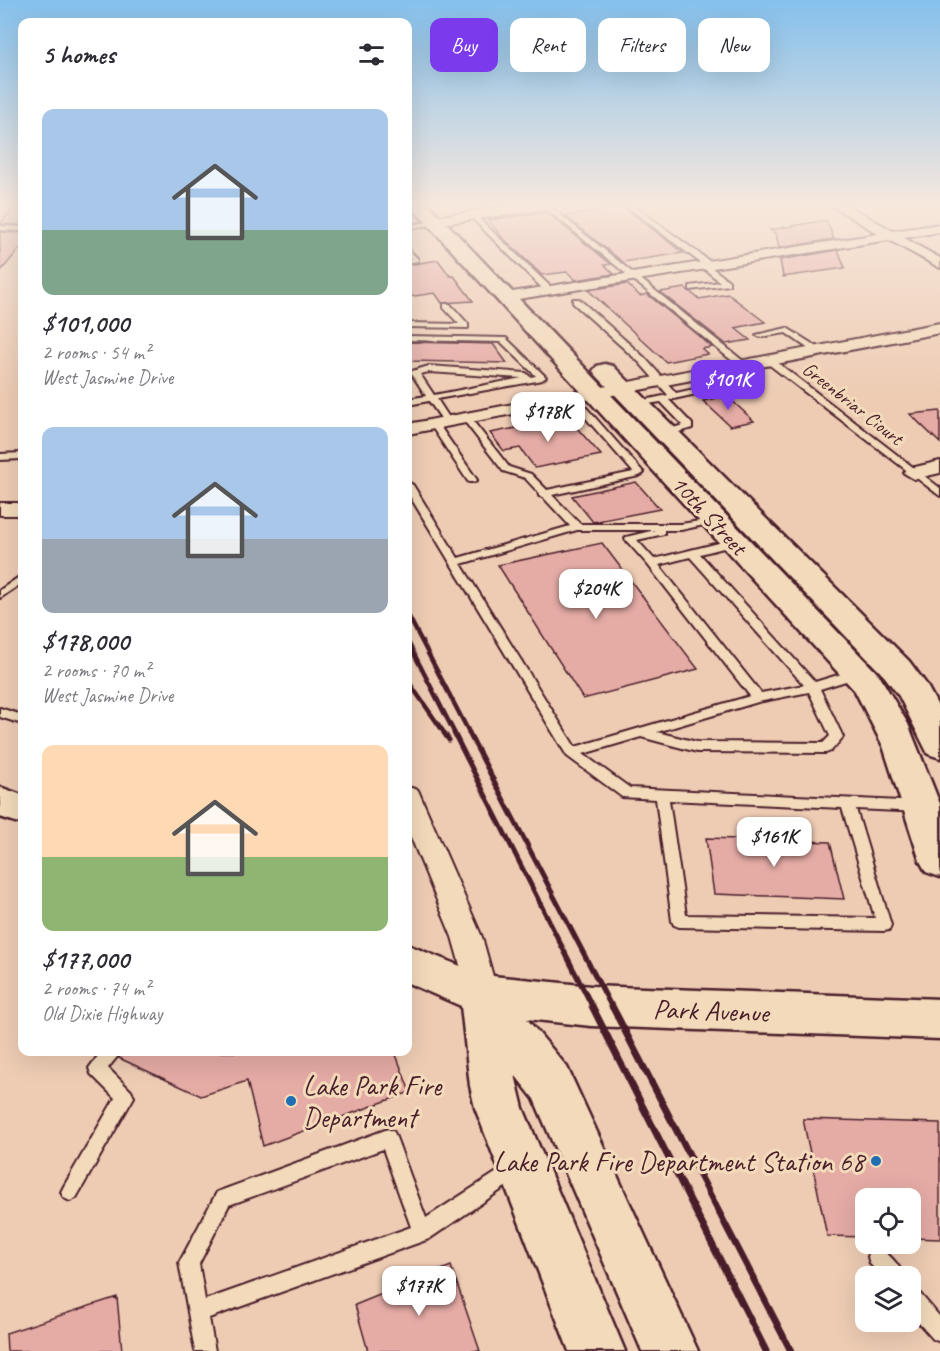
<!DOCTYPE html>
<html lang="en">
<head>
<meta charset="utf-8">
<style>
	body { margin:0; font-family:Caveat,sans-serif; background:#f2f2f3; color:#2b2b33; height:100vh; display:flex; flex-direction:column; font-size:22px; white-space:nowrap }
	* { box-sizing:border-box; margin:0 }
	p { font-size:20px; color:#7c7c81 }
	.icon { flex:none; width:33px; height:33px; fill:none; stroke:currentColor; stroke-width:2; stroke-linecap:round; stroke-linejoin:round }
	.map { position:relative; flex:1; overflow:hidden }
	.panel { position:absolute; left:18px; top:18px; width:394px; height:1038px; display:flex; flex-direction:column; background:#fff; border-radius:12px; box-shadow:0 6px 24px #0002 }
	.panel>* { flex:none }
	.guide { position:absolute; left:430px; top:18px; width:418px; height:54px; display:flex; gap:12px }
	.fabs { position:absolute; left:855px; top:1188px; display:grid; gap:12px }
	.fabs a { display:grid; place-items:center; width:66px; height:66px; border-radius:12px; background:#fff; box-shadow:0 6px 24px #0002; font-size:30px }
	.price { position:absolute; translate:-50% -51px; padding:0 14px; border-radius:12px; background:#fff; color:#222; font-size:20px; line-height:39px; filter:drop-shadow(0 2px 3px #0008) }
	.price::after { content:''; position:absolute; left:50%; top:36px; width:18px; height:14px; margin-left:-9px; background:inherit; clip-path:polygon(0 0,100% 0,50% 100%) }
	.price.selected { background:#7c3aed; color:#fff }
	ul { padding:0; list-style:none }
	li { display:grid; align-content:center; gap:12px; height:318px; padding:0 24px }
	li span { display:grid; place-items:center; height:186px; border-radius:12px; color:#555 }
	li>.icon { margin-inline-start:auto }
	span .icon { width:108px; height:108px; fill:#fffc; stroke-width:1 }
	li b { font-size:26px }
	h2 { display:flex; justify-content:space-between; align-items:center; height:72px; padding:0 24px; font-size:26px }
	.chip { padding:0 21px; border-radius:12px; background:#fff; box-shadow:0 6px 24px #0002; font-size:21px; line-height:54px }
	.chip.selected { background:#7c3aed; color:#fff }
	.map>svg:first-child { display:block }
</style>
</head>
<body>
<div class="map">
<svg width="940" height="1351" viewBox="0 0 940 1351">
	<rect width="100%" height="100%" fill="#eeccb4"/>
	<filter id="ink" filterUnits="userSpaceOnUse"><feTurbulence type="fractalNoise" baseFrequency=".0167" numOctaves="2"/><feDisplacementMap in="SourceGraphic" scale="12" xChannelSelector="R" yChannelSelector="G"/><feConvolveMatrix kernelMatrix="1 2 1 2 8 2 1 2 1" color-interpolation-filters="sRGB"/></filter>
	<g filter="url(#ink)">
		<path fill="#e5aba5" stroke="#4a1f2b" stroke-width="1.5" d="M 16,205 L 22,205 L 22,225 L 0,224 Z
			M 625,208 L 660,235 L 683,253 L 623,262 L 565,216 Z
			M 546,212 L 611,264 L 605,265 L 614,274 L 576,280 L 567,272 L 542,275 L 501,236 L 488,220 Z
			M 826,220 L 834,239 L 779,248 L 776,234 L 770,230 Z
			M 0,232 L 22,233 L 22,246 L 0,272 Z
			M 838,250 L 845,268 L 783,277 L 780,260 Z
			M 438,260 L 450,276 L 454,276 L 473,301 L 442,303 L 435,293 L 408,297 L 408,265 Z
			M 627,284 L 640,296 L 647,294 L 712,347 L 702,349 L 708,354 L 666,362 L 588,290 Z
			M 685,288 L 699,299 L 728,294 L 765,322 L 735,328 L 750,340 L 726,344 L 660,292 Z
			M 408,342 L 493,344 L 507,363 L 408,361 Z
			M 727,396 L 754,421 L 730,426 L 703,401 Z
			M 940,411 L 940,443 L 910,414 Z
			M 568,418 L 601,455 L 535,468 L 520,448 L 504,451 L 490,433 Z
			M 636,482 L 660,509 L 593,522 L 572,496 Z
			M 602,543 L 698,669 L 583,699 L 498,565 Z
			M 706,838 L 830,842 L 844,899 L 714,894 Z
			M 121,1052 L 395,1052 L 410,1092 L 263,1146 L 247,1081 L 201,1096 L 119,1058 Z
			M 803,1119 L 940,1123 L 940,1239 L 910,1238 L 910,1198 L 866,1198 L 866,1237 L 827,1236 Z
			M 451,1266 L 480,1351 L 368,1351 L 355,1305 Z
			M 117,1297 L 122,1351 L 7,1351 L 6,1333 Z"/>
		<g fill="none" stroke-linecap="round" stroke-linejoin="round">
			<defs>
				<path id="lane" d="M 542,205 L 548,205 L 747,364 L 747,368 L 741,368 Z
					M 625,205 L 633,205 L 712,263 L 711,267 L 729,281 L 729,285 L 690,290 L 690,286 L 720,282 L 702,267 L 702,264 Z
					M 471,215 L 475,215 L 553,289 L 553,293 L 547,293 L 471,217 Z
					M 436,221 L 438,222 L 438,224 L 408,229 L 408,225 Z
					M 0,226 L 22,227 L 22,231 L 0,230 Z
					M 408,249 L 418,259 L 418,261 L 408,263 L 408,259 L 411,259 L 408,255 Z
					M 573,299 L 579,299 L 645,358 L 676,393 L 717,384 L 705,373 L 709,370 L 725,381 L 724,388 L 669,400 L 692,424 L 692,428 L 666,436 L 663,435 L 663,431 L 683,425 L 661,402 L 635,406 L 635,402 L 668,395 L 639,362 L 573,303 Z
					M 444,304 L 450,304 L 468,324 L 468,328 L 408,327 L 408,323 L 459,324 L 444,308 Z
					M 787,328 L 822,350 L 822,354 L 816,354 L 786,333 L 760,337 L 756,335 Z
					M 408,336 L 506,338 L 546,377 L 542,380 L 437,399 L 452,422 L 448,425 L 445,424 L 429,401 L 408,405 L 408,399 L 426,396 L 411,373 L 412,371 L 429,366 L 526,373 L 530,377 L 536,376 L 501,342 L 408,340 ZM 429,372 L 522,378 L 434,395 L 420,374 Z
					M 767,359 L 773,359 L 940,488 L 940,496 L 767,363 Z
					M 573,395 L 576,396 L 644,473 L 639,476 L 552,495 L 580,524 L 681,524 L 718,518 L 718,522 L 681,530 L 664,530 L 664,534 L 637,540 L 654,559 L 735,539 L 739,540 L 740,542 L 739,544 L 700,554 L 815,682 L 858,669 L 864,673 L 862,676 L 820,689 L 843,737 L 831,751 L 826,753 L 697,752 L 641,737 L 583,754 L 630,788 L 921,802 L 940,805 L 940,815 L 921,812 L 856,809 L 891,925 L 889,930 L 884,931 L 679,927 L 674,925 L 672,921 L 656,799 L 622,797 L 567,756 L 408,493 L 408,482 L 413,485 L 458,558 L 570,526 L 543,497 L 539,496 L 538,492 L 525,478 L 503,471 L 462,418 L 466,415 L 469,416 L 509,467 L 531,474 L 547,490 L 633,472 L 570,400 L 570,396 ZM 577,530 L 655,530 L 626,537 L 625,539 L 648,565 L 750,696 L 575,747 L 461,564 ZM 690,557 L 804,685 L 761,693 L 659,565 ZM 809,692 L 830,736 L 823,743 L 697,742 L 657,732 L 758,702 ZM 669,800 L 842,808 L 875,918 L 686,915 Z
					M 434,421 L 437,422 L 477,480 L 475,482 L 469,482 L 467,480 L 430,424 Z
					M 22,453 L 22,459 L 0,460 L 0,454 Z
					M 22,575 L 22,583 L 0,598 L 0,590 Z
					M 0,708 L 22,715 L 22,724 L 0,717 Z
					M 101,1052 L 119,1052 L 117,1057 L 108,1068 L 131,1091 L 134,1097 L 76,1198 L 70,1201 L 64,1198 L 61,1192 L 64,1186 L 115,1098 L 91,1074 L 89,1068 Z
					M 388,1129 L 394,1132 L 426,1218 L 508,1165 L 514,1162 L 520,1165 L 523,1171 L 520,1177 L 429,1239 L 209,1318 L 215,1351 L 195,1351 L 179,1263 L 217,1192 ZM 383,1149 L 411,1227 L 205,1300 L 199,1264 L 229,1205 Z
					M 877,1248 C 888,1252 900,1265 903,1276 L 882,1276 L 870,1264 L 868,1257 L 870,1250 Z
					M 910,1287 L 917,1290 L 940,1317 L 940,1342 L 933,1339 L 910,1313 Z"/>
				<path id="street" d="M 518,205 L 554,205 L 548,209 L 434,225 L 427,221 L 434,217 Z
					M 831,205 L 847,205 L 893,231 L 940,224 L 940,232 L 904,238 L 940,258 L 940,268 L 889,240 L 506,301 L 499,297 L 506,293 L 878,234 Z
					M 940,323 L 940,333 L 408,434 L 408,424 Z
					M 940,461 L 940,473 L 914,479 L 904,473 L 907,469 Z
					M 0,503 L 22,503 L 22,515 L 0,515 Z
					M 408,787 L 418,790 L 421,797 L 482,937 L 498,994 L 493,1004 L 482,1008 L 471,1004 L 452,937 L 408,830 Z"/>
				<path id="secondary" d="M 410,205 L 429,205 L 879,675 L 908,724 L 940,804 L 940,877 L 926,872 L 920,861 L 883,746 L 855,691 Z
					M 605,364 L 613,366 L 909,661 L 926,684 L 940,710 L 940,758 L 928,754 L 899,696 L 885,677 L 597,376 L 593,371 L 597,366 Z
					M 0,787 L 22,795 L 22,824 L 0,817 Z
					M 408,945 L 483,975 L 591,986 L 940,999 L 940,1039 L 591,1026 L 527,1019 L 567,1067 L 698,1351 L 642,1351 L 534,1099 L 515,1075 L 523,1108 L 625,1351 L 569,1351 L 475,1108 L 470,1086 L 461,1006 L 408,983 Z"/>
			</defs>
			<use href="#lane" stroke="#4a1f2b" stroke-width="4"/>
			<use href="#street" stroke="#4a1f2b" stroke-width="4"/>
			<use href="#secondary" stroke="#4a1f2b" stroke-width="5"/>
			<use href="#lane" fill="#f2daba" fill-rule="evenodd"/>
			<use href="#street" fill="#f2daba" fill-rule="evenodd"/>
			<use href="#secondary" fill="#f2daba" fill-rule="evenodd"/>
			<path stroke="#4a1f2b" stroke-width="4.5" d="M 408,615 L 470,734
				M 408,642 L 455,734
				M 408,681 L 445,734"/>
			<path stroke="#4a1f2b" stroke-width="5" d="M 444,733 L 449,740
				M 454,733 L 593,1008
				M 469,733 L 612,1008"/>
			<path stroke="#4a1f2b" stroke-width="7" d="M 592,1006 L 766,1351
				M 612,1006 L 791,1351"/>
		</g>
	</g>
	<linearGradient id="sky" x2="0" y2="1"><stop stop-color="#85c0ec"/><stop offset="0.52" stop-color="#f7e8dd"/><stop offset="1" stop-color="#f7e8dd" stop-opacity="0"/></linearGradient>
	<rect width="940" height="394" fill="url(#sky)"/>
	<g fill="#1f6fb2" stroke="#f2daba" stroke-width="2">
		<circle cx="291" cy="1101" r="6"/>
		<circle cx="876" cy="1161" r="6"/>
	</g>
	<g text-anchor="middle" stroke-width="6" stroke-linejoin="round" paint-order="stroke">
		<g font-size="20" fill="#4a1f2b" stroke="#f2daba">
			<text transform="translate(853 403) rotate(38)" y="7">Greenbriar Ciourt</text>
		</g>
		<g font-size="24" fill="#4a1f2b" stroke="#f2daba">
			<text transform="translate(709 515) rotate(47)" y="8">10th Street</text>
		</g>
		<g font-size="28" fill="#4a1f2b" stroke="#f2daba">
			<text transform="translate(711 1010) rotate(2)" y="10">Park Avenue</text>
		</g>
		<g font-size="28" fill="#4a1f2b" stroke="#f2daba" text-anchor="start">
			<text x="303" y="1095">Lake Park Fire<tspan x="303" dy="32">Department</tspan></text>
			<text x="864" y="1171" text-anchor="end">Lake Park Fire Department Station 68</text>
		</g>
	</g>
</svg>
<div class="fabs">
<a><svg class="icon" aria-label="locate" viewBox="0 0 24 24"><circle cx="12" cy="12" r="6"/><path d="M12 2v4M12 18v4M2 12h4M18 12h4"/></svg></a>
<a><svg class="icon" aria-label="layers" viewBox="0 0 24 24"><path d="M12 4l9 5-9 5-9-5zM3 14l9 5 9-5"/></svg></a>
</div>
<b class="price selected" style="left:728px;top:411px">$101K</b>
<b class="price" style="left:548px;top:443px">$178K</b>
<b class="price" style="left:596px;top:620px">$204K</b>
<b class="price" style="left:774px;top:868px">$161K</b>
<b class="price" style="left:419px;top:1317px">$177K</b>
<div class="guide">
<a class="chip selected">Buy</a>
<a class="chip">Rent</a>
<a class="chip">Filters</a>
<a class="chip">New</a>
</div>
<section class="panel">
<h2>5 homes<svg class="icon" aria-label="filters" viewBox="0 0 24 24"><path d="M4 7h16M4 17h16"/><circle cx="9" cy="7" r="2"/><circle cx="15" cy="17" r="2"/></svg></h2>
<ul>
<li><span style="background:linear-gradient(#a9c7e8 65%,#7fa58c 0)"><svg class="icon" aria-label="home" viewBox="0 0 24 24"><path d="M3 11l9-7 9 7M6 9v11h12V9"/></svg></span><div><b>$101,000</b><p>2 rooms · 54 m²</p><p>West Jasmine Drive</p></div></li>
<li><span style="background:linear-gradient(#a9c7e8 60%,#9aa5b1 0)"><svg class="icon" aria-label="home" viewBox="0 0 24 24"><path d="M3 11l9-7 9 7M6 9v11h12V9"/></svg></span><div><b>$178,000</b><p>2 rooms · 70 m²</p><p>West Jasmine Drive</p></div></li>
<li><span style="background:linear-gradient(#ffd9b3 60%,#8fb573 0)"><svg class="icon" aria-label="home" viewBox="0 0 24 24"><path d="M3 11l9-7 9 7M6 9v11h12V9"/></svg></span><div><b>$177,000</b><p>2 rooms · 74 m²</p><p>Old Dixie Highway</p></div></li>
</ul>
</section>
</div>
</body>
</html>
